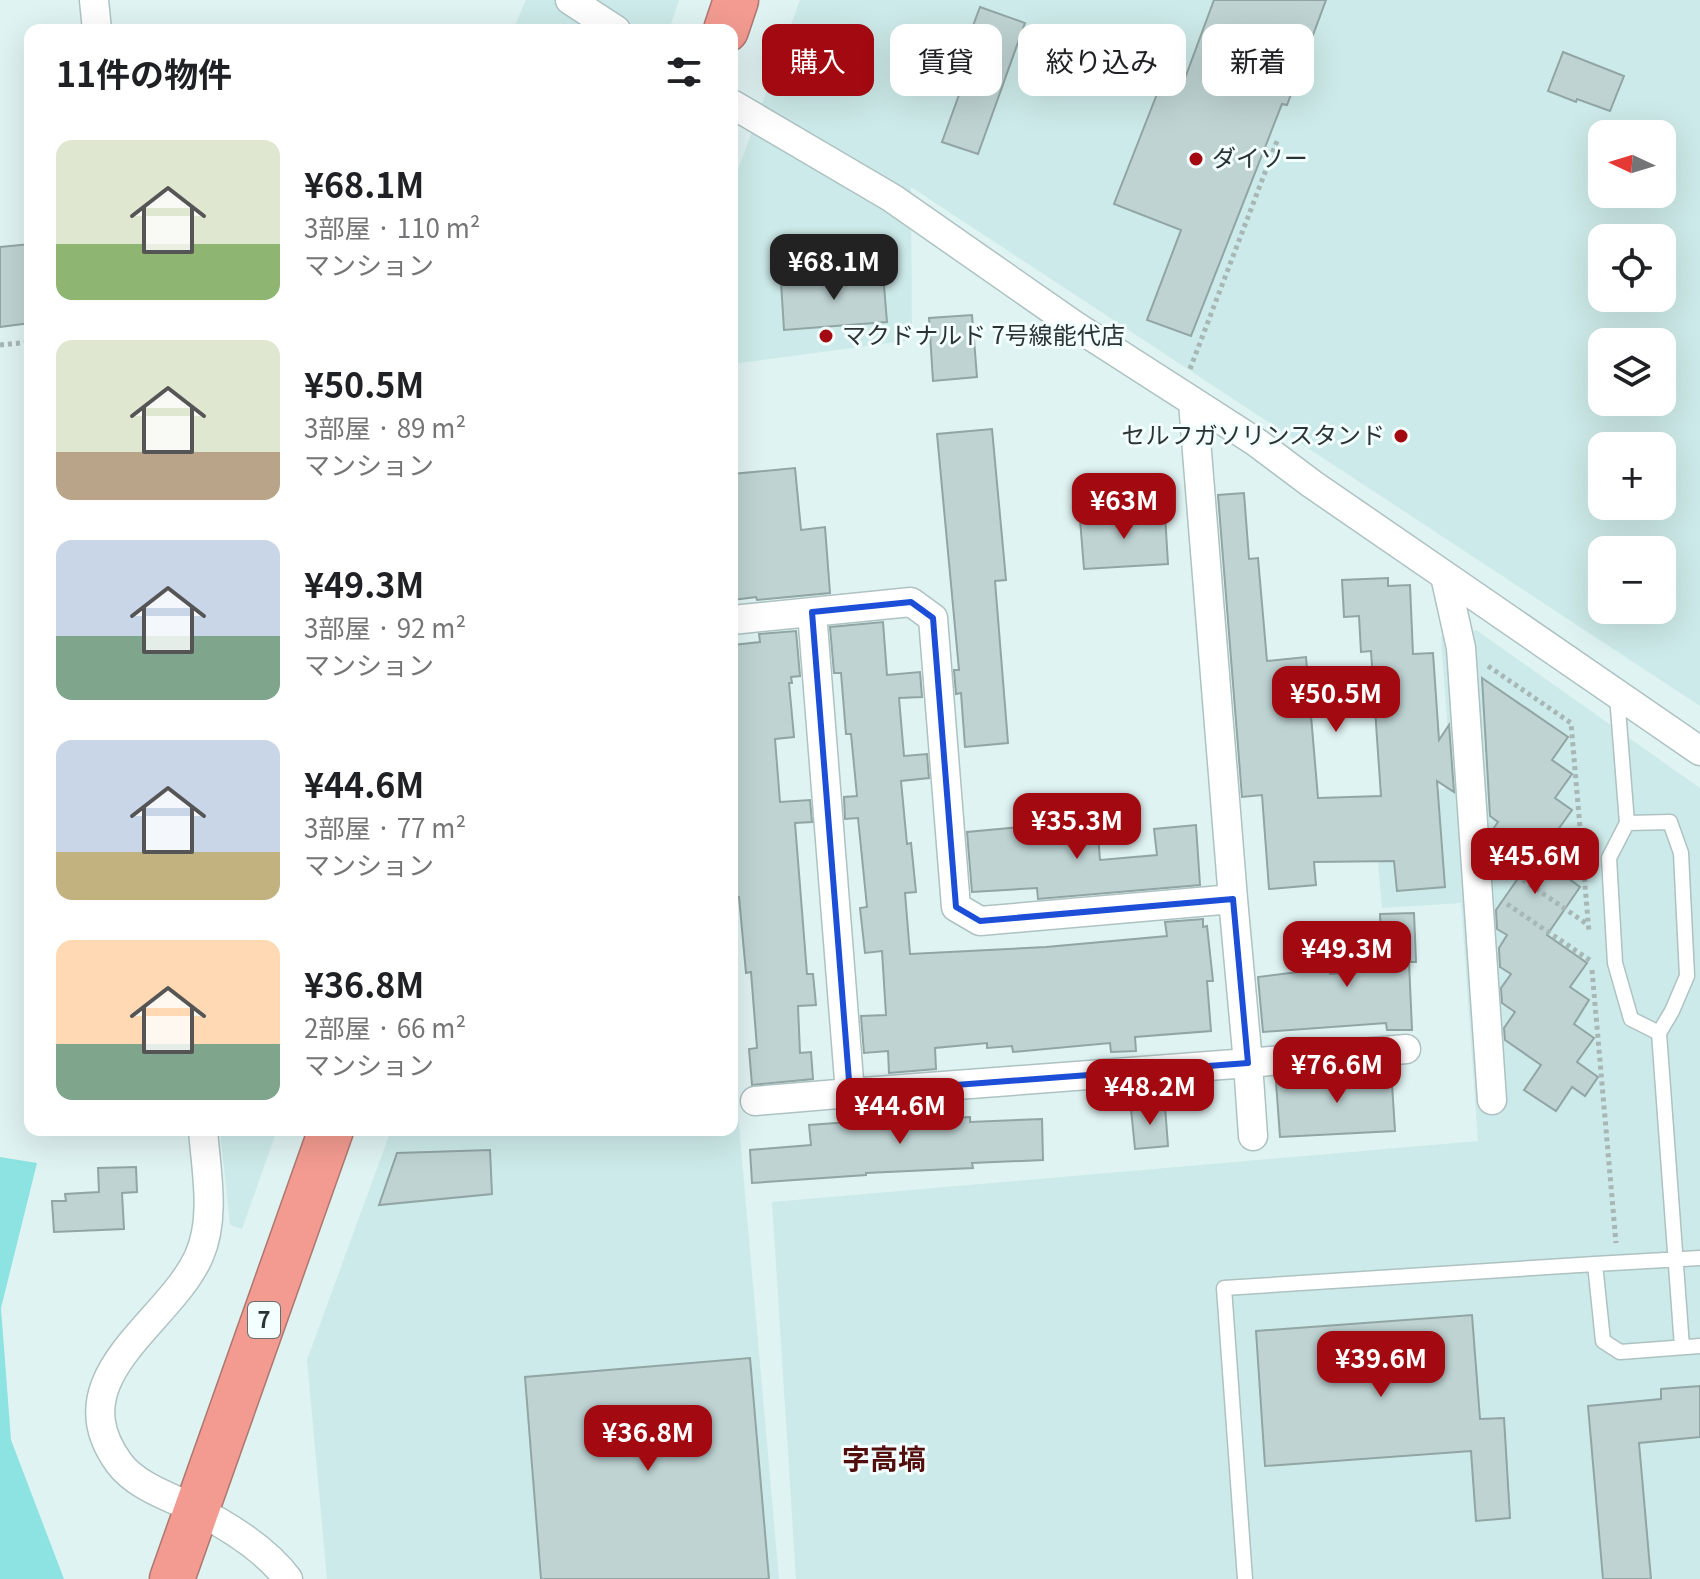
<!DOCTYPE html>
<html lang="ja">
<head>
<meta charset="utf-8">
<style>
	body { margin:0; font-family:Georgia,"Noto Sans JP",serif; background:#f6f6f6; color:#202124; height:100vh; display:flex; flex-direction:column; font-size:30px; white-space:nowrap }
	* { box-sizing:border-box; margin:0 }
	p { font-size:26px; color:#757577 }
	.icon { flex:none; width:44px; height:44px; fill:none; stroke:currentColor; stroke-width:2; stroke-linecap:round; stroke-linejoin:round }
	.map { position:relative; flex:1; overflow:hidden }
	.panel { position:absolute; left:24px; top:24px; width:714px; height:1112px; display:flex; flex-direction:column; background:#fff; border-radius:16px; box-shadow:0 8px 32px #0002 }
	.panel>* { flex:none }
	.guide { position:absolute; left:762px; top:24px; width:760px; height:72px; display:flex; gap:16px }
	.needle { width:52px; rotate:274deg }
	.fabs { position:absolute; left:1588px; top:120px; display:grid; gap:16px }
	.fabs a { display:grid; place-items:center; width:88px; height:88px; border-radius:16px; background:#fff; box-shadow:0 8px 32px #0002; font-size:40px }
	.price { position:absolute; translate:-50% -68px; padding:0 18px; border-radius:16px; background:#a20910; color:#fff; font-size:26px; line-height:52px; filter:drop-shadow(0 2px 4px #0008) }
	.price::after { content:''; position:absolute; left:50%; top:48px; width:24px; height:18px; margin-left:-12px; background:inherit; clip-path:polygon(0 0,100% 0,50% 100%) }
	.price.on { background:#222; color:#fff }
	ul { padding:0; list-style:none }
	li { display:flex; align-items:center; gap:24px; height:200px; padding:0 32px }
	li span { display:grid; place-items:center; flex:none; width:224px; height:160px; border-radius:16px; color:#555 }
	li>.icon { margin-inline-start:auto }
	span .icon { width:96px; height:96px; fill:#fffc; stroke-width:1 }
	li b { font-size:34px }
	h2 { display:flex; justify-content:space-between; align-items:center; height:96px; padding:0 32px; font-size:34px }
	.chip { padding:0 28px; border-radius:16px; background:#fff; box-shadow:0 8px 32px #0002; font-size:28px; line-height:72px }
	.chip.on { background:#a20910; color:#fff }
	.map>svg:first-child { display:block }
</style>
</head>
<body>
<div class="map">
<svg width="1700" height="1579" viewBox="0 0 1700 1579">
	<rect width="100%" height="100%" fill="#dff3f2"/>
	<path fill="#cceae9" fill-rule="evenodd" d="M 526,0 L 679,0 L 669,30 L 513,30 Z
		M 800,0 L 1700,0 L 1700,706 L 911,187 L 912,340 L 732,364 L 732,186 ZM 1602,134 L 1662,134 L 1662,194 L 1602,194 ZM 1602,238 L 1662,238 L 1662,298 L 1602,298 ZM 1602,342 L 1662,342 L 1662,402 L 1602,402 ZM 1602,446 L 1662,446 L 1662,506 L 1602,506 ZM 1602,550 L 1662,550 L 1662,610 L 1602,610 Z
		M 1476,630 L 1700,788 L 1700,1579 L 796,1579 L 772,1202 L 1478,1141 L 1461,903 L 1382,908 L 1372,795 L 1452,788 L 1441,637 Z
		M 732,1046 L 779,1579 L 327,1579 L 307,1360 L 391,1130 L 732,1130 Z
		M 220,1130 L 277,1130 L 242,1229 L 230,1225 Z"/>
	<path fill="#8ce3e2" d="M 0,1157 L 37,1163 L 1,1308 L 11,1440 L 64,1579 L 0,1579 Z"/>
	<path fill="#bfd3d3" stroke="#91a5a4" stroke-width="2" d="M 1214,0 L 1326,0 L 1287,105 L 1282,104 L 1191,336 L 1147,320 L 1181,230 L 1114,204 L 1166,71 L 1185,78 Z
		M 980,7 L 1025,23 L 978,154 L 942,142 L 965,78 L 955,74 Z
		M 1563,52 L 1624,76 L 1610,111 L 1577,99 L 1576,102 L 1548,91 Z
		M 30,244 L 30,323 L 0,327 L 0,247 Z
		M 883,274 L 887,322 L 784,330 L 781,282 Z
		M 972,315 L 977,377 L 933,381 L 929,318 Z
		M 992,429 L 1006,580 L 995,581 L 1008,743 L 965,747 L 961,693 L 956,694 L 954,670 L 959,670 L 937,434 Z
		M 795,468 L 801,530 L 825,527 L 830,593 L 757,600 L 756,597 L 732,600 L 732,474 Z
		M 1244,493 L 1249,559 L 1258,558 L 1267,661 L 1306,657 L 1318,798 L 1381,796 L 1371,651 L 1361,652 L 1359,616 L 1344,617 L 1342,580 L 1388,578 L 1388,586 L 1410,585 L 1413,654 L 1433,653 L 1439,740 L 1449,725 L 1454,792 L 1437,781 L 1445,887 L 1397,891 L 1394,861 L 1314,862 L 1316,885 L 1269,889 L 1262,795 L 1242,797 L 1218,495 Z
		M 1165,514 L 1168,564 L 1084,569 L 1080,519 Z
		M 883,622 L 887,675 L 920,672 L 922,697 L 899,698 L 904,756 L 927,754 L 929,778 L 901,781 L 907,844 L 911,843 L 916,892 L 905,893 L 910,954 L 1046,947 L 1167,936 L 1165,922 L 1203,919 L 1203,927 L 1207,926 L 1213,981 L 1207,981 L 1211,1031 L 1135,1037 L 1136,1051 L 1111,1052 L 1110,1043 L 1013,1052 L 1012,1046 L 987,1048 L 987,1043 L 935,1048 L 936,1069 L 889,1073 L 888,1051 L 864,1053 L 861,1016 L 886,1015 L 882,951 L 865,953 L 860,908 L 867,907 L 858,818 L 845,819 L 844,797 L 857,796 L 851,734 L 846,734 L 841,673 L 834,673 L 830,627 Z
		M 796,631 L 800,676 L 791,677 L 792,683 L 789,683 L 794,737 L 775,739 L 780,802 L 810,800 L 812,822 L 795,823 L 807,974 L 813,974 L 816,1005 L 798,1006 L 800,1053 L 811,1052 L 813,1079 L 752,1085 L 749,1049 L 757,1048 L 751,972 L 746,973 L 739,897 L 732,898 L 732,697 L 737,696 L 733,645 L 760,642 L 759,634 Z
		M 1482,678 L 1568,737 L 1552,760 L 1572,774 L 1555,798 L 1572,810 L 1555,834 L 1577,849 L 1560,872 L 1580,887 L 1547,935 L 1587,963 L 1570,987 L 1589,1000 L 1574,1024 L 1594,1038 L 1577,1062 L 1598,1077 L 1585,1096 L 1572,1087 L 1556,1111 L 1524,1090 L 1541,1065 L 1505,1040 L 1504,1028 L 1515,1012 L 1502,1003 L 1501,988 L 1511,974 L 1500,967 L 1499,948 L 1507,935 L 1497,929 L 1496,910 L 1521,874 L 1492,853 L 1491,832 L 1498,822 L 1490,816 Z
		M 1097,820 L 1100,860 L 1157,855 L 1154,829 L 1196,825 L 1200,885 L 1038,899 L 1037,888 L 972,892 L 967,832 Z
		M 1414,913 L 1416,962 L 1409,962 L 1412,1030 L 1387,1030 L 1386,1023 L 1263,1032 L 1258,977 L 1330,968 L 1330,974 L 1382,970 L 1380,914 Z
		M 1391,1068 L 1395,1131 L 1280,1137 L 1276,1082 L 1353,1075 L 1353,1071 Z
		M 938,1103 L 938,1111 L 951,1111 L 952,1118 L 970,1117 L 970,1122 L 1042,1119 L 1043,1160 L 972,1163 L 973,1168 L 866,1173 L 866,1175 L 752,1183 L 750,1150 L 811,1145 L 809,1125 L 891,1119 L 890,1107 Z
		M 1165,1106 L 1168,1146 L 1135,1149 L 1131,1109 Z
		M 490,1150 L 492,1194 L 379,1205 L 397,1153 Z
		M 136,1167 L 137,1192 L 122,1193 L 124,1229 L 54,1232 L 52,1201 L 66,1201 L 65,1194 L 99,1192 L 98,1168 Z
		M 1472,1315 L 1480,1419 L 1504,1418 L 1510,1518 L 1476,1521 L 1471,1451 L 1265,1466 L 1256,1331 Z
		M 750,1358 L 769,1579 L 541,1579 L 525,1377 Z
		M 1700,1386 L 1700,1437 L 1639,1443 L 1651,1579 L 1603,1579 L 1588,1406 L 1661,1399 L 1661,1389 Z"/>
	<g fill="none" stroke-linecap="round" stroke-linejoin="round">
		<defs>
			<path id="lane" d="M 1617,696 L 1627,823
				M 1659,1033 L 1672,1011 L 1687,976 L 1681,853 L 1670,822 L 1627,823 L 1609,858 L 1615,963 L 1631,1019 L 1659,1033 L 1682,1347
				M 1595,1264 L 1700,1258
				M 1245,1579 L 1224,1288 L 1595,1264 L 1603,1341 L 1620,1352 L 1700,1346"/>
			<path id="street" d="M 94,0 L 97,30
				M 570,0 L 616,30
				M 732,104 L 892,198 L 1074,325 L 1256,442 L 1312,484 L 1700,751
				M 1193,402 L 1233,899
				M 1445,576 L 1461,648 L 1492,1100
				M 732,620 L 911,602 L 933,618 L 956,907 L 980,921 L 1233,899 L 1248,1063 L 850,1093 L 812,612
				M 755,1101 L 850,1093
				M 203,1130 C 206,1170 216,1218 199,1256 C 169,1324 56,1377 119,1463 C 135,1485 167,1496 191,1507 C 225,1524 265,1548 288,1579
				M 1253,1136 L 1248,1063 L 1406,1049"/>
			<path id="highway" d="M 726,30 L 736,0
				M 172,1579 L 331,1130"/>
		</defs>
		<use href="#lane" stroke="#aec2c2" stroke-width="17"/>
		<use href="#street" stroke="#aec2c2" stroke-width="31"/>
		<use href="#highway" stroke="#ad776f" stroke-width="47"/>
		<path stroke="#a7b7b6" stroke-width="5" stroke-dasharray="4 4" stroke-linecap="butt" d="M 0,345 L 30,342
			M 1190,369 L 1277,141
			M 1488,666 L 1571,723 L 1589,932
			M 1503,866 L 1587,924
			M 1507,904 L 1591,961
			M 1592,970 L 1616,1243"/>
		<use href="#lane" stroke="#fff" stroke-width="14"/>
		<use href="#street" stroke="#fff" stroke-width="28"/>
		<use href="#highway" stroke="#f39b90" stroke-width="44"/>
	</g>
	<path fill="none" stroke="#1d4ed8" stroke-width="6" stroke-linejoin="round" d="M 911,602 L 933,618 L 956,907 L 980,921 L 1233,899 L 1248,1063 L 850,1093 L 812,612 Z"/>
	<g fill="#a20910" stroke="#f2fffe" stroke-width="3">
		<circle cx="1196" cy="159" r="8"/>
		<circle cx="826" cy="336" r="8"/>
		<circle cx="1401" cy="436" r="8"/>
	</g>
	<g text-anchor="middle" stroke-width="6" stroke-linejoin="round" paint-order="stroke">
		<rect fill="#f2fffe" stroke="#677070" stroke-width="2" x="248" y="1302" width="32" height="36" rx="6"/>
		<g font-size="22" font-weight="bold" fill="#2c3333">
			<text x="264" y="1328">7</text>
		</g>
		<g font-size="24" fill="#2c3333" stroke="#f2fffe" text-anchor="start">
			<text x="1212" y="167">ダイソー</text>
			<text x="842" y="344">マクドナルド 7号線能代店</text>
			<text x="1385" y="444" text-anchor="end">セルフガソリンスタンド</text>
		</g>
		<g font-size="28" font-weight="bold" fill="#520e0c" stroke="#f2fffe">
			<text x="884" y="1469">字高塙</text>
		</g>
	</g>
</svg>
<div class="fabs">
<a><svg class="needle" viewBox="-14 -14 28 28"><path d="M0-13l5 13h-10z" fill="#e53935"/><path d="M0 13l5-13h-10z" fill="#757577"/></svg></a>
<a><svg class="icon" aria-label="locate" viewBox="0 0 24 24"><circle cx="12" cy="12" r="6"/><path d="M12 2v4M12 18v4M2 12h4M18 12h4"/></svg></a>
<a><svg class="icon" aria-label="layers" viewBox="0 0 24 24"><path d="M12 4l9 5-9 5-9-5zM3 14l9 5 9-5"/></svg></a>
<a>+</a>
<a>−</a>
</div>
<b class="price on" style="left:834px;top:302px">¥68.1M</b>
<b class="price" style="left:1124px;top:541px">¥63M</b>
<b class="price" style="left:1336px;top:734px">¥50.5M</b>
<b class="price" style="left:1077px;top:861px">¥35.3M</b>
<b class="price" style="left:1535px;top:896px">¥45.6M</b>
<b class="price" style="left:1347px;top:989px">¥49.3M</b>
<b class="price" style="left:1337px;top:1105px">¥76.6M</b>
<b class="price" style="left:1150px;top:1127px">¥48.2M</b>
<b class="price" style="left:900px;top:1146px">¥44.6M</b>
<b class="price" style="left:1381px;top:1399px">¥39.6M</b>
<b class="price" style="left:648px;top:1473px">¥36.8M</b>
<div class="guide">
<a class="chip on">購入</a>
<a class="chip">賃貸</a>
<a class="chip">絞り込み</a>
<a class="chip">新着</a>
</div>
<section class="panel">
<h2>11件の物件<svg class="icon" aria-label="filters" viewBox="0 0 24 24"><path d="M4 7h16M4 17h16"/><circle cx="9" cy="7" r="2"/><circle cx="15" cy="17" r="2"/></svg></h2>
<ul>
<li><span style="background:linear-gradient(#dfe7d0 65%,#8fb573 0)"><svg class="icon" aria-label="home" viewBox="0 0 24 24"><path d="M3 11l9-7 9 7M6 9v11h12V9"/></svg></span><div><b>¥68.1M</b><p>3部屋 · 110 m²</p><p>マンション</p></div></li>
<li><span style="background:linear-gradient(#dfe7d0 70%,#b9a48a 0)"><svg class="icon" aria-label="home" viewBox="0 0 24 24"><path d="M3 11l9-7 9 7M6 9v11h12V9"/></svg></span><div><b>¥50.5M</b><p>3部屋 · 89 m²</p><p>マンション</p></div></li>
<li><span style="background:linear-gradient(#c9d6e8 60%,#7fa58c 0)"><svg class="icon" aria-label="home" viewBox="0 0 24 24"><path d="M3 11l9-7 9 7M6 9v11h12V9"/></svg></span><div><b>¥49.3M</b><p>3部屋 · 92 m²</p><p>マンション</p></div></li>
<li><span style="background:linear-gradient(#c9d6e8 70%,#c2b280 0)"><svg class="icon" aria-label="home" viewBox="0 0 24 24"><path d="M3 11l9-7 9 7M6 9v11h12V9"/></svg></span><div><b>¥44.6M</b><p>3部屋 · 77 m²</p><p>マンション</p></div></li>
<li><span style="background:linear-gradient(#ffd9b3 65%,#7fa58c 0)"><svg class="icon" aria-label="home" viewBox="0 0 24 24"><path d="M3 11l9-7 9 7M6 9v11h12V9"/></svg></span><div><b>¥36.8M</b><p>2部屋 · 66 m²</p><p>マンション</p></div></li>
</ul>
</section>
</div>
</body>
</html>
